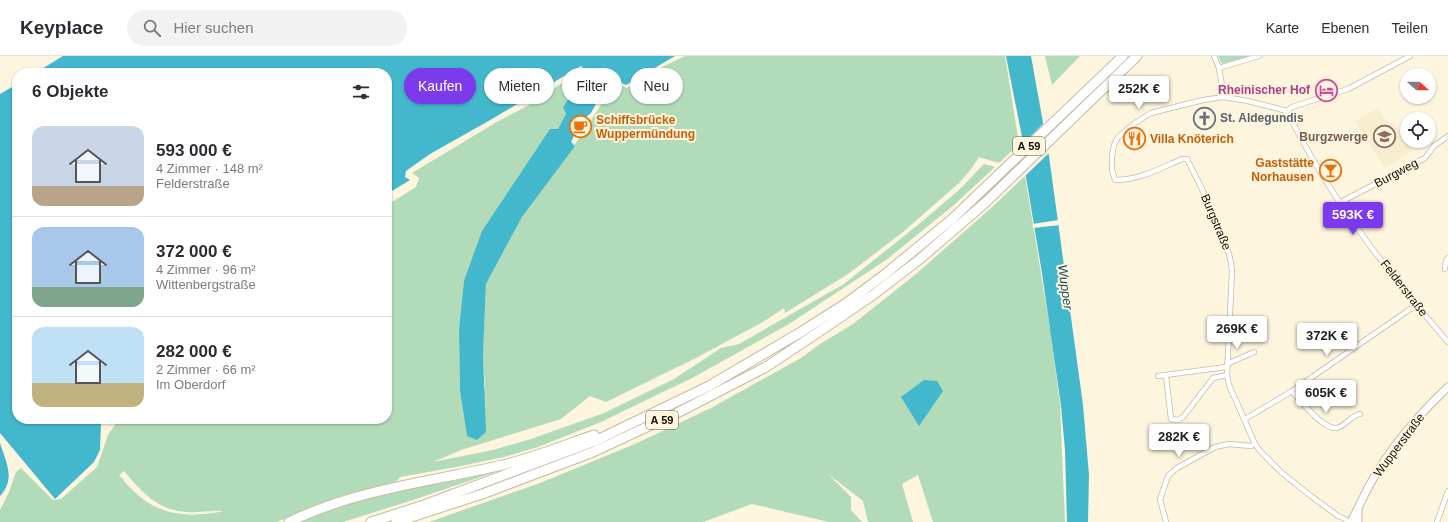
<!DOCTYPE html>
<html lang="de">
<head>
<meta charset="utf-8">
<style>
	body { margin:0; font-family:Arial,sans-serif; background:#f2f2f3; color:#2b2b33; height:100vh; display:flex; flex-direction:column; font-size:15px; white-space:nowrap }
	* { box-sizing:border-box; margin:0 }
	p { font-size:13px; color:#7c7c81 }
	.icon { flex:none; width:22px; height:22px; fill:none; stroke:currentColor; stroke-width:2; stroke-linecap:round; stroke-linejoin:round }
	.map { position:relative; flex:1; overflow:hidden }
	.side { position:absolute; left:12px; top:12px; width:380px; height:356px; display:flex; flex-direction:column; background:#fff; border-radius:16px; box-shadow:0 1px 3px #0004 }
	.side>* { flex:none }
	.top-card { position:absolute; left:404px; top:12px; width:380px; height:36px; display:flex; gap:8px }
	.needle { width:26px; rotate:111deg }
	.controls { position:absolute; left:1400px; top:12px; display:grid; gap:8px }
	.controls a { display:grid; place-items:center; width:36px; height:36px; border-radius:50%; background:#fff; box-shadow:0 1px 3px #0004; font-size:20px }
	.price { position:absolute; translate:-50% -34px; padding:0 9px; border-radius:4px; background:#fff; color:#222; font-size:13px; line-height:26px; filter:drop-shadow(0 1px 2px #0008) }
	.price::after { content:''; position:absolute; left:50%; top:24px; width:12px; height:9px; margin-left:-6px; background:inherit; clip-path:polygon(0 0,100% 0,50% 100%) }
	.price.selected { background:#7c3aed; color:#fff }
	ul { padding:0; list-style:none }
	li { display:flex; align-items:center; gap:12px; height:100px; padding:0 20px }
	li+li { border-top:1px solid #e1e1e2 }
	li span { display:grid; place-items:center; flex:none; width:112px; height:80px; border-radius:12px; color:#555 }
	li>.icon { margin-inline-start:auto }
	span .icon { width:48px; height:48px; fill:#fffc; stroke-width:1 }
	li b { font-size:17px }
	h2 { display:flex; justify-content:space-between; align-items:center; height:48px; padding:0 20px; font-size:17px }
	.chip { padding:0 14px; border-radius:18px; background:#fff; box-shadow:0 1px 3px #0004; font-size:14px; line-height:36px }
	.chip.selected { background:#7c3aed; color:#fff }
	header { display:flex; align-items:center; gap:24px; box-sizing:border-box; height:56px; padding:0 20px; background:#fff; border-bottom:1px solid #e1e1e2 }
	header strong { font-size:19px }
	nav { display:flex; gap:22px; margin-inline-start:auto; font-size:14px }
	.search { width:280px; height:36px; background:#f2f2f3; display:flex; align-items:center; gap:10px; box-sizing:border-box; padding:0 14px; border-radius:22px; color:#7c7c81; font-size:15px }
	.map>svg:first-child { display:block }
</style>
</head>
<body>
<header>
<strong>Keyplace</strong>
<div class="search"><svg class="icon" aria-label="search" viewBox="0 0 24 24"><circle cx="10" cy="10" r="6"/><path d="M15 15l6 6"/></svg>Hier suchen</div>
<nav><a>Karte</a><a>Ebenen</a><a>Teilen</a></nav>
</header>
<div class="map">
<svg width="1448" height="466" viewBox="0 0 1448 466">
	<rect width="100%" height="100%" fill="#fef5df"/>
	<path fill="#f8edcf" d="M 1377,53 L 1388,66 L 1393,66 L 1412,95 L 1384,112 L 1355,65 Z"/>
	<path fill="#b1dbb9" fill-rule="evenodd" d="M 685,0 L 1005,0 L 1019,88 L 999,107 L 979,101 L 972,112 L 959,127 L 903,176 L 848,218 L 785,257 L 784,252 L 763,266 L 694,303 L 606,346 L 590,340 L 561,363 L 461,394 L 433,406 L 493,394 L 531,383 L 604,357 L 674,323 L 721,292 L 739,288 L 844,228 L 919,168 L 959,134 L 984,108 L 995,111 L 954,149 L 886,204 L 789,268 L 694,321 L 601,366 L 538,391 L 504,401 L 456,411 L 400,421 L 397,425 L 337,441 L 277,466 L 0,466 L 0,454 L 9,436 L 16,416 L 21,412 L 53,444 L 61,443 L 97,411 L 108,379 L 119,363 L 387,363 L 387,149 L 416,131 L 419,122 L 412,117 L 495,67 L 529,49 L 583,13 L 586,16 L 563,51 L 566,58 L 459,274 L 460,335 L 467,380 L 485,332 L 483,299 L 486,228 L 522,161 L 568,99 L 616,26 L 627,32 L 656,14 ZM 124,415 C 141,435 158,455 187,456 C 199,457 212,454 224,455 C 197,461 166,461 143,443 C 134,437 126,427 119,419 Z
		M 1045,0 L 1080,0 L 1052,29 Z
		M 1218,0 L 1250,0 L 1222,8 Z
		M 1025,120 L 1051,279 L 1060,349 L 1065,466 L 933,466 L 918,419 L 902,428 L 913,466 L 868,466 L 863,445 L 827,417 L 851,441 L 851,454 L 862,466 L 829,466 L 752,448 L 703,466 L 429,466 L 540,427 L 635,388 L 711,352 L 801,302 L 820,288 L 853,268 L 916,218 L 990,153 Z
		M 1315,327 L 1325,338 L 1316,348 L 1305,337 Z
		M 501,414 L 413,444 L 343,466 L 299,466 C 362,436 433,427 501,414 Z"/>
	<path fill="#43b7cc" d="M 63,0 L 675,0 L 626,29 L 610,22 L 591,57 L 581,65 L 571,86 L 575,90 L 522,161 L 486,228 L 483,299 L 486,376 L 477,384 L 467,380 L 460,335 L 459,274 L 464,225 L 482,175 L 550,73 L 558,73 L 566,58 L 563,51 L 586,16 L 581,10 L 492,63 L 430,98 L 406,115 L 405,121 L 410,124 L 387,138 L 387,17 L 35,17 Z
		M 1006,0 L 1031,0 L 1049,100 L 1083,349 L 1089,419 L 1088,466 L 1067,466 L 1065,394 L 1061,350 L 1042,217 L 1026,121 L 1023,86 Z
		M 17,28 L 17,363 L 100,363 L 101,368 L 100,394 L 94,406 L 55,443 L 0,377 L 0,38 Z
		M 924,324 L 937,325 L 943,335 L 919,370 L 901,341 Z
		M 0,387 C 6,406 16,423 0,440 Z"/>
	<path fill="#fef5df" d="M 1045,66 L 1050,96 L 1024,121 L 1021,90 Z
		M 1059,164 L 1060,169 L 1033,172 L 1032,168 Z"/>
	<g fill="none" stroke-linecap="round" stroke-linejoin="round">
		<defs>
			<path id="street" d="M 1214,0 L 1219,12 L 1224,41
				M 1219,12 L 1259,0
				M 1287,55 C 1328,139 1386,215 1448,286
				M 1339,147 L 1425,102 L 1434,90 L 1448,80
				M 1445,213 L 1446,204 L 1448,202
				M 1227,308 L 1254,296
				M 1158,320 L 1226,311
				M 1166,320 L 1171,363 L 1178,364 L 1183,361 L 1213,322 L 1227,319
				M 1292,335 C 1300,344 1326,378 1339,371 C 1347,368 1352,359 1360,358
				M 1245,363 L 1292,335 L 1416,249
				M 1166,466 L 1160,443 L 1168,420 L 1177,412 L 1215,391 L 1229,388 L 1251,390 L 1255,388
				M 1349,466 L 1343,462 L 1338,460 L 1311,440 L 1282,417 L 1260,395 L 1255,388 L 1229,329 L 1227,319 L 1232,216 L 1231,207 L 1229,198 L 1203,135 L 1187,103 L 1182,103 C 1159,113 1140,124 1115,124 L 1112,114 L 1112,100 L 1114,89 L 1118,81 L 1135,67 L 1151,57 L 1203,44 L 1224,41 L 1248,45 L 1287,55 L 1292,51 L 1348,33 L 1410,0
				M 1437,466 L 1448,435"/>
			<path id="secondary" d="M 1352,464 C 1354,458 1358,454 1360,448 C 1380,404 1413,364 1448,331
				M 1358,466 L 1358,452"/>
			<path id="highway" d="M 289,466 C 355,434 428,426 498,410 C 531,403 562,390 594,379
				M 371,466 L 424,449 L 595,385 L 709,330 L 801,276 L 845,248 L 884,219 L 951,164 L 1123,0
				M 396,466 L 485,437 L 593,396 L 679,356 L 766,311 L 829,269 L 873,239 L 920,203 L 986,146 L 1137,0"/>
		</defs>
		<use href="#street" stroke="#c4bba6" stroke-width="6"/>
		<use href="#secondary" stroke="#c4bba6" stroke-width="9"/>
		<use href="#highway" stroke="#c4bba6" stroke-width="11"/>
		<use href="#street" stroke="#fff" stroke-width="4.5"/>
		<use href="#secondary" stroke="#fff" stroke-width="7"/>
		<use href="#highway" stroke="#fff" stroke-width="9"/>
	</g>
	<defs>
		<symbol id="hotel-ring" viewBox="-11 -11 22 22"><circle r="9.5" fill="#fef5df" stroke="#d1479c" stroke-width="1.5"/><path d="M-6-4.5h1.5V1H6V5H4.5V3h-9V5H-6ZM-4 0a1.8 1.8 0 1 1 3.6 0ZM.5 0V-2.5h3Q6-2.5 6 0Z" fill="#d1479c"/></symbol>
		<symbol id="church-ring" viewBox="-11 -11 22 22"><circle r="9.5" fill="#fef5df" stroke="#6b7280" stroke-width="1.5"/><path d="M-1.2-6h2.4v3.5h3.3v2.4h-3.3V6h-2.4V-.1h-3.3v-2.4h3.3Z" fill="#6b7280"/></symbol>
		<symbol id="cafe-ring" viewBox="-11 -11 22 22"><circle r="9.5" fill="#fef5df" stroke="#e8710a" stroke-width="1.5"/><path d="M-5.5-4.5H6V0H3Q3 3.5 0 3.5H-2.5Q-5.5 3.5-5.5 0ZM3-3.2v2h1.7v-2ZM-6 4.5H4V6H-6Z" fill="#e8710a"/></symbol>
		<symbol id="school-ring" viewBox="-11 -11 22 22"><circle r="9.5" fill="#fef5df" stroke="#8d6e63" stroke-width="1.5"/><path d="M0-5L7-2L0 1L-7-2ZM-4 1L0 2.5L4 1V4Q0 6-4 4Z" fill="#8d6e63"/></symbol>
		<symbol id="restaurant-ring" viewBox="-11 -11 22 22"><circle r="9.5" fill="#fef5df" stroke="#e8710a" stroke-width="1.5"/><path d="M-5-6h1v4h1v-4h1v4h1v-4h1v5L-1.5 .5V6h-2V.5L-5-1ZM5-6V6H3V1.5H1.5Q1.5-4 5-6Z" fill="#e8710a"/></symbol>
		<symbol id="bar-ring" viewBox="-11 -11 22 22"><circle r="9.5" fill="#fef5df" stroke="#e8710a" stroke-width="1.5"/><path d="M-6-5H6L.8 .8V4.5H3.5V6h-7V4.5H-.8V.8Z" fill="#e8710a"/></symbol>
	</defs>
	<g fill-rule="evenodd">
		<use href="#hotel-ring" x="1314" y="22" width="25" height="25"/>
		<use href="#church-ring" x="1192" y="50" width="25" height="25"/>
		<use href="#cafe-ring" x="568" y="58" width="25" height="25"/>
		<use href="#school-ring" x="1372" y="68" width="25" height="25"/>
		<use href="#restaurant-ring" x="1122" y="70" width="25" height="25"/>
		<use href="#bar-ring" x="1318" y="102" width="25" height="25"/>
	</g>
	<g text-anchor="middle" stroke-width="4" stroke-linejoin="round" paint-order="stroke">
		<g fill="#fef5df" stroke="#585348" stroke-width="1">
			<rect x="1013" y="81" width="32" height="18" rx="3"/>
			<rect x="646" y="355" width="32" height="18" rx="3"/>
		</g>
		<g font-size="11" font-weight="bold" fill="#110e07">
			<text x="1029" y="94">A 59</text>
			<text x="662" y="368">A 59</text>
		</g>
		<g font-size="12" font-weight="bold" fill="#b23c85" stroke="#fef5df" text-anchor="end">
			<text x="1310" y="38">Rheinischer Hof</text>
		</g>
		<g font-size="12" font-weight="bold" fill="#5b616d" stroke="#fef5df" text-anchor="start">
			<text x="1220" y="66">St. Aldegundis</text>
		</g>
		<g font-size="12" font-weight="bold" fill="#c56008" stroke="#fef5df" text-anchor="start">
			<text x="596" y="68">Schiffsbrücke<tspan x="596" dy="14">Wuppermündung</tspan></text>
			<text x="1150" y="87">Villa Knöterich</text>
			<text x="1314" y="111" text-anchor="end">Gaststätte<tspan x="1314" dy="14">Norhausen</tspan></text>
		</g>
		<g font-size="12" font-weight="bold" fill="#785e54" stroke="#fef5df" text-anchor="end">
			<text x="1368" y="85">Burgzwerge</text>
		</g>
		<g font-size="12" fill="#110e07" stroke="#fef5df">
			<text transform="translate(1396 117) rotate(-28)" y="4">Burgweg</text>
			<text transform="translate(1216 166) rotate(67)" y="4">Burgstraße</text>
			<text transform="translate(1404 232) rotate(52)" y="4">Felderstraße</text>
			<text transform="translate(1399 389) rotate(-53)" y="4">Wupperstraße</text>
		</g>
		<g font-size="13" font-style="italic" fill="#22535c" stroke="#fef5df">
			<text transform="translate(1066 231) rotate(82)" y="5">Wupper</text>
		</g>
	</g>
</svg>
<div class="controls">
<a><svg class="needle" viewBox="-14 -14 28 28"><path d="M0-13l5 13h-10z" fill="#e53935"/><path d="M0 13l5-13h-10z" fill="#7c7c81"/></svg></a>
<a><svg class="icon" aria-label="locate" viewBox="0 0 24 24"><circle cx="12" cy="12" r="6"/><path d="M12 2v4M12 18v4M2 12h4M18 12h4"/></svg></a>
</div>
<b class="price" style="left:1139px;top:54px">252K €</b>
<b class="price selected" style="left:1353px;top:180px">593K €</b>
<b class="price" style="left:1237px;top:294px">269K €</b>
<b class="price" style="left:1327px;top:301px">372K €</b>
<b class="price" style="left:1326px;top:358px">605K €</b>
<b class="price" style="left:1179px;top:402px">282K €</b>
<div class="top-card">
<a class="chip selected">Kaufen</a>
<a class="chip">Mieten</a>
<a class="chip">Filter</a>
<a class="chip">Neu</a>
</div>
<section class="side">
<h2>6 Objekte<svg class="icon" aria-label="filters" viewBox="0 0 24 24"><path d="M4 7h16M4 17h16"/><circle cx="9" cy="7" r="2"/><circle cx="15" cy="17" r="2"/></svg></h2>
<ul>
<li><span style="background:linear-gradient(#c9d6e8 75%,#b9a48a 0)"><svg class="icon" aria-label="home" viewBox="0 0 24 24"><path d="M3 11l9-7 9 7M6 9v11h12V9"/></svg></span><div><b>593 000 €</b><p>4 Zimmer · 148 m²</p><p>Felderstraße</p></div></li>
<li><span style="background:linear-gradient(#a9c7e8 75%,#7fa58c 0)"><svg class="icon" aria-label="home" viewBox="0 0 24 24"><path d="M3 11l9-7 9 7M6 9v11h12V9"/></svg></span><div><b>372 000 €</b><p>4 Zimmer · 96 m²</p><p>Wittenbergstraße</p></div></li>
<li><span style="background:linear-gradient(#bfe0f5 70%,#c2b280 0)"><svg class="icon" aria-label="home" viewBox="0 0 24 24"><path d="M3 11l9-7 9 7M6 9v11h12V9"/></svg></span><div><b>282 000 €</b><p>2 Zimmer · 66 m²</p><p>Im Oberdorf</p></div></li>
</ul>
</section>
</div>
</body>
</html>
